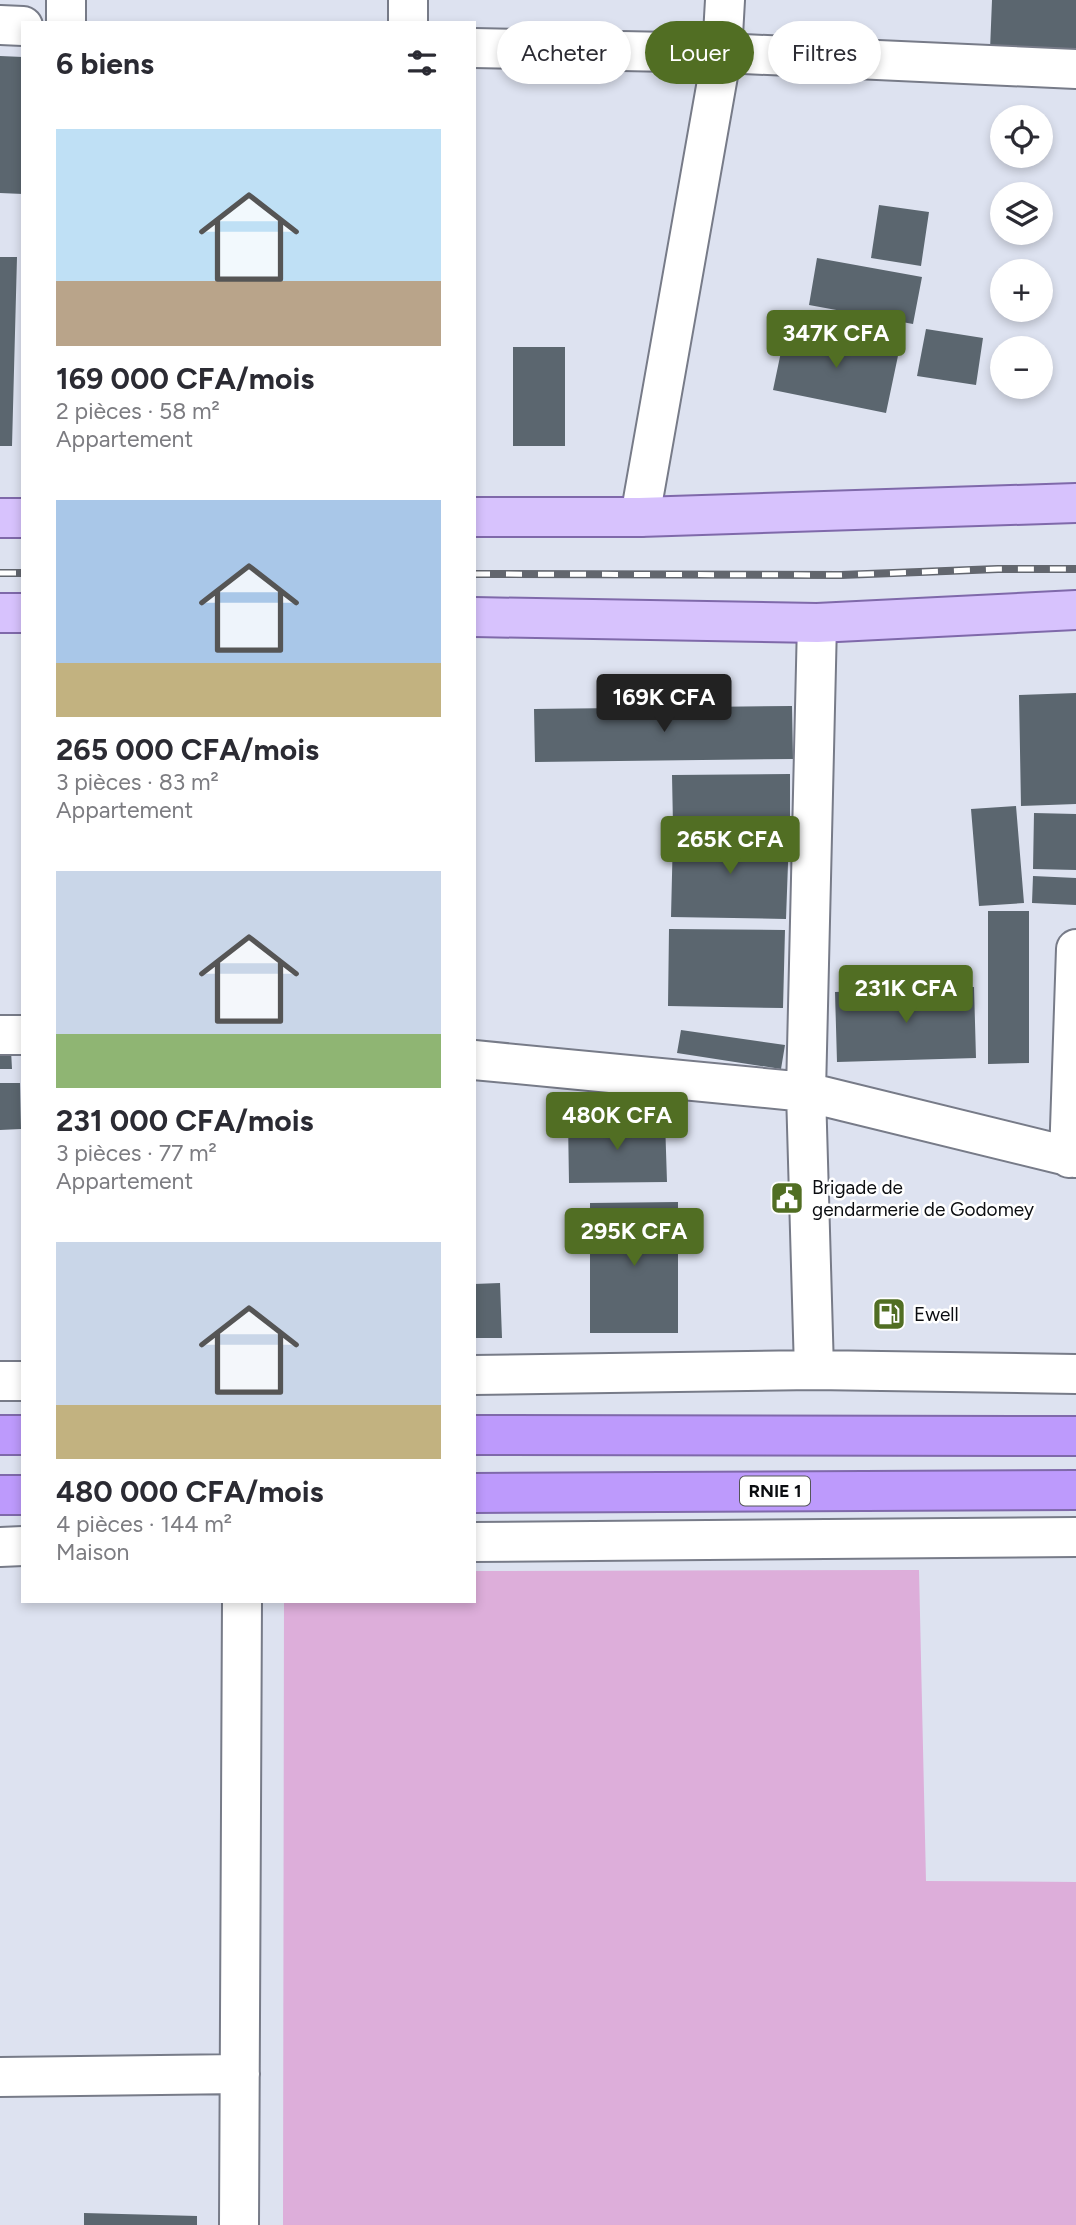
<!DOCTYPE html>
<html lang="fr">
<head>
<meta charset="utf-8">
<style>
	body { margin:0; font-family:Figtree,sans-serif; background:#f7f7f7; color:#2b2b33; height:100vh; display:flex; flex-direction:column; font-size:26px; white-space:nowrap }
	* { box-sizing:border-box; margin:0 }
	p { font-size:23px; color:#7c7c81 }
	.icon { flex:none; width:38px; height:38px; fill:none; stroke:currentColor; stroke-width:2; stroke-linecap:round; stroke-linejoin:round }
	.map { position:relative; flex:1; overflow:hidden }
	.drawer { position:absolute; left:21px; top:21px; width:455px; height:1582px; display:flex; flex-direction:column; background:#fff; border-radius:0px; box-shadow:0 4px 10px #0003 }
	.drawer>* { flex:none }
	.hud { position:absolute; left:497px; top:21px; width:472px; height:63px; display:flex; gap:14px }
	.tools { position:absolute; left:990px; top:105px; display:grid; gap:14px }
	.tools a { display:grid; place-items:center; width:63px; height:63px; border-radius:50%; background:#fff; box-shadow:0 4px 10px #0003; font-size:35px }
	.price { position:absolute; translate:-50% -60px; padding:0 16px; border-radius:7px; background:#516e23; color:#fff; font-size:23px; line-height:46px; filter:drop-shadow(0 2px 4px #0008) }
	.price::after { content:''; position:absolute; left:50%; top:42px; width:21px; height:16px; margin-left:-10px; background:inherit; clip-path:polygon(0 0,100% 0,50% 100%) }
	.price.selected { background:#222; color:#fff }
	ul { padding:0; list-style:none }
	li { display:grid; align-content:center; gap:14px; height:371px; padding:0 35px }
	li span { display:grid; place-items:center; height:217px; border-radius:0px; color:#555 }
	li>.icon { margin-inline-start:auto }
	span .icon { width:126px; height:126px; fill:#fffc; stroke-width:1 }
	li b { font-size:30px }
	h2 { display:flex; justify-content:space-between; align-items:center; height:84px; padding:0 35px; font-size:30px }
	.pill { padding:0 24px; border-radius:32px; background:#fff; box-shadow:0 4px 10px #0003; font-size:24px; line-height:63px }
	.pill.selected { background:#516e23; color:#fff }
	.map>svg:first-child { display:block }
</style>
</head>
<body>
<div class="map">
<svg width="1076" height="2225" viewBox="0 0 1076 2225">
	<rect width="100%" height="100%" fill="#dde2f0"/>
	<path fill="#ddaeda" d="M 919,1570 L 926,1881 L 1076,1882 L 1076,2225 L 283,2225 L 284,1601 L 474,1601 L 474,1571 Z"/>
	<path fill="#5b666f" d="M 992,0 L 1076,0 L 1076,53 L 990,50 Z
		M 0,56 L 23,57 L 23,194 L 0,193 Z
		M 879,205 L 929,212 L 921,266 L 871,258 Z
		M 0,257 L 17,257 L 12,446 L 0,446 Z
		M 817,258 L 922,277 L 913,324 L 809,305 Z
		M 786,328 L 899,351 L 886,413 L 773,390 Z
		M 926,329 L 983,338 L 976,385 L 917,376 Z
		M 513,347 L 565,347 L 565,446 L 513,446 Z
		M 1076,693 L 1076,804 L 1021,806 L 1019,695 Z
		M 792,706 L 793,759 L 535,762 L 534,709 Z
		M 790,774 L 790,825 L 673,826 L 672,775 Z
		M 1016,806 L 1024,903 L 979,906 L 971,809 Z
		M 1034,813 L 1076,814 L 1076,870 L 1033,869 Z
		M 673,834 L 789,836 L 786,919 L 671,917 Z
		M 1033,876 L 1076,878 L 1076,905 L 1032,903 Z
		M 988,911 L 1029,911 L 1029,1063 L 988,1064 Z
		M 669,929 L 785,930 L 783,1008 L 668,1006 Z
		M 974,987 L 976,1058 L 837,1062 L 835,992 Z
		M 681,1030 L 785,1045 L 781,1069 L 677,1053 Z
		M 11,1050 L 12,1069 L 0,1069 L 0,1051 Z
		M 0,1083 L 20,1083 L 21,1129 L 0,1130 Z
		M 665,1120 L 667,1182 L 569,1183 L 568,1121 Z
		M 678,1202 L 678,1333 L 590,1333 L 590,1203 Z
		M 500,1283 L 502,1338 L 474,1338 L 474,1284 Z
		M 84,2213 L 197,2216 L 197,2225 L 84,2225 Z"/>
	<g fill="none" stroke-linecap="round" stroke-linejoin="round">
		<defs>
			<path id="minor" d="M 408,0 L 408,23
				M 66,23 L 66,0
				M 0,25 L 23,26
				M 474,48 L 722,53 L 1076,69
				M 640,517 L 722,53 L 725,0
				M 0,1035 L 23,1035
				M 474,1060 L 806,1092 L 1076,1158
				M 1069,1158 L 1076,949
				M 814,1370 L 806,1092 L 817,623
				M 474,1375 L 814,1370 L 1076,1374
				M 0,1381 L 23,1381
				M 474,1542 L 1076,1537
				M 0,1547 L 23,1546
				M 0,2077 L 240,2074
				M 239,2225 L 242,1601"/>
			<path id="major" d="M 474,517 L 640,517 L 1076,503
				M 0,518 L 23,518
				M 0,613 L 23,613
				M 474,617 L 817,623 L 1076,610"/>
			<path id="highway" d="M 0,1435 L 23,1435
				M 474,1435 L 1076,1436
				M 474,1493 L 1076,1490
				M 0,1495 L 23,1495"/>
		</defs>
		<use href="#minor" stroke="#777b88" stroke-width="42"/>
		<use href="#major" stroke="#7f69aa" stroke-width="42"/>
		<use href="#highway" stroke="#7f69aa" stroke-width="42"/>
		<use href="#minor" stroke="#fff" stroke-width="38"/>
		<use href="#major" stroke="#d7c2fd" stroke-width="38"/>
		<use href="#highway" stroke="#bd9afc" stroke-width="38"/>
		<defs>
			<path id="rail" d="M 0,573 L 23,573
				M 474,574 L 841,575 L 998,569 L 1076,569"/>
		</defs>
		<use href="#rail" stroke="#62666e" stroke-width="8"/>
		<use href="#rail" stroke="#fff" stroke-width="5" stroke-dasharray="16" stroke-linecap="butt"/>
	</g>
	<defs>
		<symbol id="civic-square" viewBox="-11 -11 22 22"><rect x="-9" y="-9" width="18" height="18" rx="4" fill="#516e23" stroke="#fff"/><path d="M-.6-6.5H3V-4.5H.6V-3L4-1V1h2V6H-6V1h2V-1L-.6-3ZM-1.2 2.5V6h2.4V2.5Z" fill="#fff"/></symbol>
		<symbol id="fuel-square" viewBox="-11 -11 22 22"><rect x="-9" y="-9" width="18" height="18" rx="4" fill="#516e23" stroke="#fff"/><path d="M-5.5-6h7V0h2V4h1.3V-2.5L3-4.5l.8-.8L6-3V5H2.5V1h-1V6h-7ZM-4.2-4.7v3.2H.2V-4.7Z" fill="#fff"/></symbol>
	</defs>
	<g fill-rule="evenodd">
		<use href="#civic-square" x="768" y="1179" width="38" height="38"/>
		<use href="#fuel-square" x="870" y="1295" width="38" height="38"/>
	</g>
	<g text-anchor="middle" stroke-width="5" stroke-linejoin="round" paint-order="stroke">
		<rect fill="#fff" stroke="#545658" stroke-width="2" x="740" y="1476.5" width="70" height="29" rx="5"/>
		<g font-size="18" font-weight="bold" fill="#0b0d11">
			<text x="775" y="1497">RNIE 1</text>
		</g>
		<g font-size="19" fill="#0b0d11" stroke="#fff" text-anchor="start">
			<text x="812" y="1194">Brigade de<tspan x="812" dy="22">gendarmerie de Godomey</tspan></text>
			<text x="914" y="1321">Ewell</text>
		</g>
	</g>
</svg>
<div class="tools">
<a><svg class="icon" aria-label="locate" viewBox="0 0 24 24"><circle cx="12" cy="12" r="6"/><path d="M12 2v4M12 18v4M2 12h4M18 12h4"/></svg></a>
<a><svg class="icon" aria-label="layers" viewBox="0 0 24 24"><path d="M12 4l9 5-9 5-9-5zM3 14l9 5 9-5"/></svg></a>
<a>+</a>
<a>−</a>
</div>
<b class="price" style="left:836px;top:370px">347K CFA</b>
<b class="price selected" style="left:664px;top:734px">169K CFA</b>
<b class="price" style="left:730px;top:876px">265K CFA</b>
<b class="price" style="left:906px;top:1025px">231K CFA</b>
<b class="price" style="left:617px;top:1152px">480K CFA</b>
<b class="price" style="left:634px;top:1268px">295K CFA</b>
<div class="hud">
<a class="pill">Acheter</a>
<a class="pill selected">Louer</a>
<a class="pill">Filtres</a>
</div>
<section class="drawer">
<h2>6 biens<svg class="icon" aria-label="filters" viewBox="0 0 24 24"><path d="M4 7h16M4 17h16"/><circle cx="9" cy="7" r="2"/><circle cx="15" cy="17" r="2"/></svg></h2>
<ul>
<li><span style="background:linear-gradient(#bfe0f5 70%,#b9a48a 0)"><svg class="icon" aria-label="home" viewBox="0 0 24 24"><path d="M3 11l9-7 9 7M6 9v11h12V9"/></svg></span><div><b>169 000 CFA/mois</b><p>2 pièces · 58 m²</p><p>Appartement</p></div></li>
<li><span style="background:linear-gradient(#a9c7e8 75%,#c2b280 0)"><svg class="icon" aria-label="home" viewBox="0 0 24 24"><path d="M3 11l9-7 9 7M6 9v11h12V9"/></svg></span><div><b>265 000 CFA/mois</b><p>3 pièces · 83 m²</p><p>Appartement</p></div></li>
<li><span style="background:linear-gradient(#c9d6e8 75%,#8fb573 0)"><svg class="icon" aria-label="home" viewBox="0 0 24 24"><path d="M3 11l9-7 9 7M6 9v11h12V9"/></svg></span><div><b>231 000 CFA/mois</b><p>3 pièces · 77 m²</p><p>Appartement</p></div></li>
<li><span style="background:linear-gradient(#c9d6e8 75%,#c2b280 0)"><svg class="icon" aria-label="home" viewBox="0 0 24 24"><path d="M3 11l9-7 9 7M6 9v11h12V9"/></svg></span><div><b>480 000 CFA/mois</b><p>4 pièces · 144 m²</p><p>Maison</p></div></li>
</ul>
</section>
</div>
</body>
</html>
